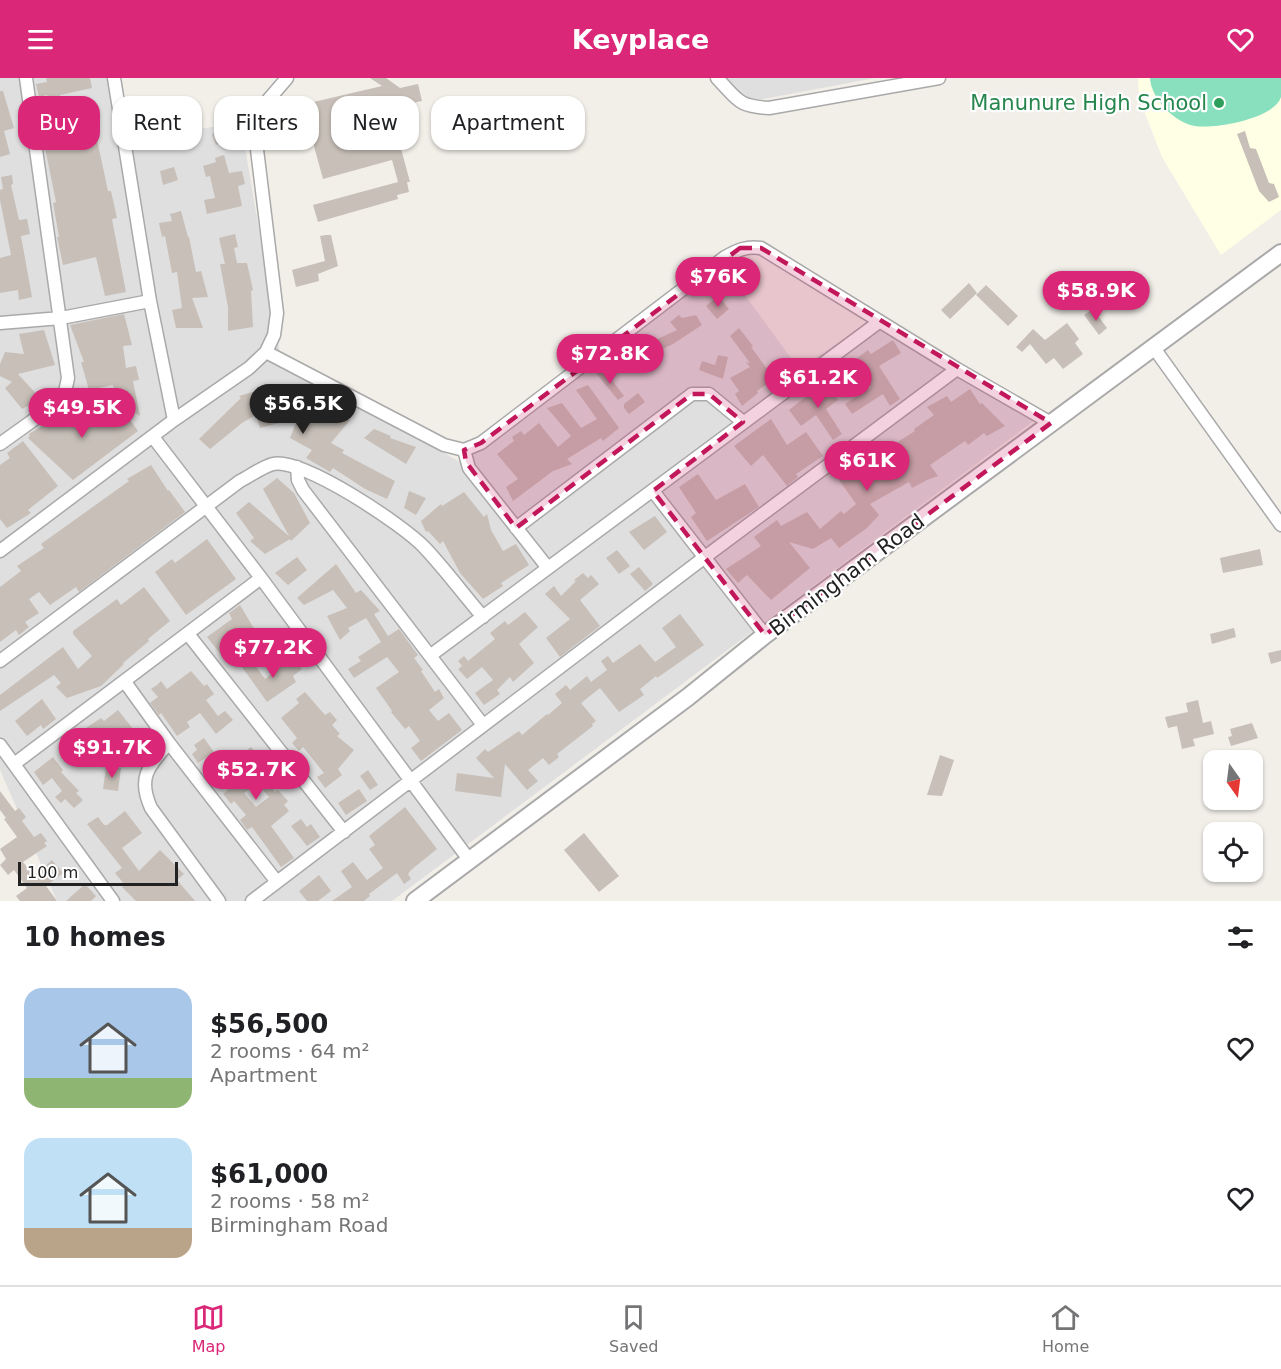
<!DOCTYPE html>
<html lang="en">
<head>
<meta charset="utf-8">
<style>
	body { margin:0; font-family:"DejaVu Sans",sans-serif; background:#f6f6f6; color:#202124; height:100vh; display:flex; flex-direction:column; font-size:22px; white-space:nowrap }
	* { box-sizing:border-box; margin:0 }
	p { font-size:20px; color:#757577 }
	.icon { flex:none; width:33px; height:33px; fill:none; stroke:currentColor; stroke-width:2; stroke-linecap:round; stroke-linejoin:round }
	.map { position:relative; height:823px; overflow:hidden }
	.details { display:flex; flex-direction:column; background:#fff; flex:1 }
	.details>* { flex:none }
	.top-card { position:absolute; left:18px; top:18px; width:600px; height:54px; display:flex; gap:12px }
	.needle { width:39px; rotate:166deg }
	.fabs { position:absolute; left:1203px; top:672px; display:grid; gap:12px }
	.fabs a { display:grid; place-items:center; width:60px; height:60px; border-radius:12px; background:#fff; box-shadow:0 2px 4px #0004; font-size:30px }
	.scale { position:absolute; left:18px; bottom:15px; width:160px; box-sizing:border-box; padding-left:6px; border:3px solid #222; border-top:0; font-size:16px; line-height:21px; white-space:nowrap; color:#222; -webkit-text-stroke:4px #fff; paint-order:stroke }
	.price { position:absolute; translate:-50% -51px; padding:0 14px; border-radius:21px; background:#db2777; color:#fff; font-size:20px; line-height:39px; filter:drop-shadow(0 2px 3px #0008) }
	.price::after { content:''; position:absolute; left:50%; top:36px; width:18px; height:14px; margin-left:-9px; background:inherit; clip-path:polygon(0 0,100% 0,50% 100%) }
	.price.on { background:#222; color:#fff }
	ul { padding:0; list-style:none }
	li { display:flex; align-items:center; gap:18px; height:150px; padding:0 24px }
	li span { display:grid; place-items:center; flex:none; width:168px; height:120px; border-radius:18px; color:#555 }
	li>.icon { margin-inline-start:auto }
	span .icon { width:72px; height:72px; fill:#fffc; stroke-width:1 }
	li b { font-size:26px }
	h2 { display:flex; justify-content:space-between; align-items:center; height:72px; padding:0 24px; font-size:26px }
	.chip { padding:0 21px; border-radius:18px; background:#fff; box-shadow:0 2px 4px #0004; font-size:21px; line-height:54px }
	.chip.on { background:#db2777; color:#fff }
	header { display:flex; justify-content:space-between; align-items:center; height:78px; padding:0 24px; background:#db2777; color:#fff; font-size:27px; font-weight:700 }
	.menu { display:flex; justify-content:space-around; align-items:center; height:84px; border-top:2px solid #e0e0e0; background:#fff; font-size:16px; color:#757577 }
	.menu a { display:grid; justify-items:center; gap:3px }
	.menu .on { color:#db2777 }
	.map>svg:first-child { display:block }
</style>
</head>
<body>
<header><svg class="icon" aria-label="menu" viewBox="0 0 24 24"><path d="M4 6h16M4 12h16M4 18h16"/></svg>Keyplace<svg class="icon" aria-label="heart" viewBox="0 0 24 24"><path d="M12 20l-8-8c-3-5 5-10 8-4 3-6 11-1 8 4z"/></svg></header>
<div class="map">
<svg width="1281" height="823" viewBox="0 0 1281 823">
	<rect width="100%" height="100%" fill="#f2efe9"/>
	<path fill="#e0dfdf" d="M 0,0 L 114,0 L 124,59 L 241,46 L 281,281 L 460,384 L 719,182 L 799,291 L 872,242 L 1043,336 L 392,823 L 57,823 L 0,692 Z
		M 724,0 L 875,0 L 747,24 Z"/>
	<path fill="#ffffe5" d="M 1138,0 L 1281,0 L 1281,132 L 1221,177 L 1162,79 L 1139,20 Z"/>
	<path fill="#88e0be" d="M 1150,0 L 1281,0 C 1281,5 1281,14 1281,19 C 1274,41 1215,51 1195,48 C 1175,45 1151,21 1150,0 Z"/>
	<path fill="#c7bfb8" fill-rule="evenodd" d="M 46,0 L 90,0 L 92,10 L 60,17 L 65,37 L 93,31 L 96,43 L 93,43 L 108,113 L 111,113 L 117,140 L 112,141 L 126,214 L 105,218 L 96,179 L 63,187 L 57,159 L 59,159 L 53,125 L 56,124 L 43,60 L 57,57 L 47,17 L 39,19 L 36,6 L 47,4 Z
		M 370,0 L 386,0 L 400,10 L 418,6 L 422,23 L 390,30 L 410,104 L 407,104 L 409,114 L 397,117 L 398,121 L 318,144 L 313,127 L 398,104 L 392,82 L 323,101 L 315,72 L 305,26 L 382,8 Z
		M 0,13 L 3,13 L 14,50 L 4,53 L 10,76 L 0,79 Z
		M 242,47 L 245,58 L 216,67 L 212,56 Z
		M 1245,53 L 1250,70 L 1256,71 L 1269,105 L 1274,106 L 1279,119 L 1269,124 L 1259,113 L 1237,56 Z
		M 224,77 L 229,95 L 242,93 L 245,106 L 238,108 L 242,128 L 207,136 L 204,122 L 215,120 L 210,98 L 206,99 L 203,88 L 216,84 L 215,80 Z
		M 174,89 L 178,102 L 163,107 L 160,93 Z
		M 12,97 L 13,106 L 11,107 L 19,142 L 27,141 L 30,156 L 21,158 L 32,219 L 19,222 L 18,212 L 0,215 L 0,180 L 11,177 L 0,122 L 0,112 L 3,111 L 1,99 Z
		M 181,133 L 188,159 L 189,159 L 196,194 L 201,193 L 208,219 L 192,220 L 203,250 L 176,250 L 172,232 L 182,230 L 177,194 L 172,195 L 165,158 L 162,159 L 159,145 L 172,143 L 170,136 Z
		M 235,156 L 238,169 L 234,170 L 237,185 L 247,185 L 253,212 L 251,213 L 253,249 L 228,253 L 228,229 L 220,186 L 225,186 L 219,160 Z
		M 326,157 L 331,157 L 338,188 L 318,196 L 319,203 L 296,209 L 292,192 L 325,183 L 320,158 Z
		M 969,205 L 977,215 L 950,241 L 941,232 Z
		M 986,207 L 1018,238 L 1008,248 L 976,217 Z
		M 718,218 L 729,231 L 717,241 L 706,228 Z
		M 1093,231 L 1107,250 L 1099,257 L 1084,237 Z
		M 124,236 L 132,267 L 123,268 L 126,290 L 136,288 L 139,302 L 133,303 L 140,338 L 117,323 L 113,307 L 89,312 L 81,284 L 84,284 L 70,247 Z
		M 679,237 L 682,240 L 696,237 L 702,247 L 673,266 L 656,274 L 651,264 L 677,252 L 670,244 Z
		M 1067,245 L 1079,261 L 1075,265 L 1083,276 L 1063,291 L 1054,280 L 1046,286 L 1030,266 L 1022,274 L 1016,269 L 1033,251 L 1045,262 Z
		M 739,250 L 753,268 L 751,269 L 768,292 L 776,286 L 782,295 L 757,313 L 758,315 L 742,328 L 735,316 L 739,313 L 730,300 L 750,289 L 746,284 L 750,285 L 730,258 Z
		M 44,252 L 55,287 L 18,296 L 41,321 L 22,331 L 5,310 L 12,304 L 0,298 L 0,286 L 5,274 L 24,276 L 19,256 Z
		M 893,262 L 901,275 L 879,288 L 900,321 L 890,328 L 883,316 L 852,336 L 845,326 L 871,309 L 853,283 L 868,272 L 871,276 Z
		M 642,276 L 648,285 L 636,293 L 630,284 Z
		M 718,277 L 728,279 L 723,301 L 699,292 L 702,283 L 715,287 Z
		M 605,293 L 624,318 L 618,322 L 596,295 Z
		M 825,304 L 838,322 L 826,331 L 842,356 L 833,362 L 816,337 L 801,348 L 789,332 Z
		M 588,307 L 619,350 L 603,363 L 601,360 L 567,381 L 572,386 L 553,393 L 513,423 L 506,409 L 518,401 L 497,376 L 514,363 L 512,359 L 521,353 L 524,357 L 539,345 L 558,369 L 571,358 L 547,330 L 562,325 L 581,350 L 597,341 L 576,312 Z
		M 301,310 L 324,334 L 327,328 L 350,342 L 331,365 L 344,372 L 342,375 L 395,403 L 387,421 L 365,411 L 333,390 L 330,394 L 306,380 L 312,372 L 290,360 L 298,340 L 260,350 L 256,337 L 242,345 L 210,371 L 199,361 L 241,320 L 239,318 L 256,313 L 277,335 Z
		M 970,311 L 980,326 L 982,325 L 1005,348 L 987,358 L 984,355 L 968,367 L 965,363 L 930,387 L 938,398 L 927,402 L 912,410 L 909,404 L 870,426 L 879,437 L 867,450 L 839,470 L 831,460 L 813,471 L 789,464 L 810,490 L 771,522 L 747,497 L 738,505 L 726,491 L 761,468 L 754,459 L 777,442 L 781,448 L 807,434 L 820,451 L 841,433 L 844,436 L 856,426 L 837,399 L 856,385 L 854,383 L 861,378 L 862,380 L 877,370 L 880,375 L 915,353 L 914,351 L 934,337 L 927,329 L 947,318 L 951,324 Z
		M 638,315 L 645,324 L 629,336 L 624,330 L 624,326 Z
		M 120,328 L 138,353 L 73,402 L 28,360 L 30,358 L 29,356 L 69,331 L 76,340 L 86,332 L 95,343 Z
		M 771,341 L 787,367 L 806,354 L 823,378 L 796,396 L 798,399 L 787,408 L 763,377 L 751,388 L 734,368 Z
		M 374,351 L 391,358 L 390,360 L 416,369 L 406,386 L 364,360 Z
		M 23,363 L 58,408 L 28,432 L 31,435 L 7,450 L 0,441 L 0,387 L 10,380 L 7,375 Z
		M 151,387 L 168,413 L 169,412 L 185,434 L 79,514 L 76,509 L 50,527 L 39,514 L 29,521 L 39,535 L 25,544 L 29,549 L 19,557 L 16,552 L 0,564 L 0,509 L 21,493 L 17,488 L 44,470 L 41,466 L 129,403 L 127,401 Z
		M 698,396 L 716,422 L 745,406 L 759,429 L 707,463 L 691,439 L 696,435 L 679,409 Z
		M 277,400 L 294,415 L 310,445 L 291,463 L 290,461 L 265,476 L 250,463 L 254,460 L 236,435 L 249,424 L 289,458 L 263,411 Z
		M 409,413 L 426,420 L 416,437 L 404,430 Z
		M 464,414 L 484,439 L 487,436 L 491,452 L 503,473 L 516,466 L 529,487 L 501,505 L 503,508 L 483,521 L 460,495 L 443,463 L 440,466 L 428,453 L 426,454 L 421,443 L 441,426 L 442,428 Z
		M 655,438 L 667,454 L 644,472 L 629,454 Z
		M 207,461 L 236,501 L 186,537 L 155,494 L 172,481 L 175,485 Z
		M 1260,471 L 1263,487 L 1223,495 L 1220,480 Z
		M 617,472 L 630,488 L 619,496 L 606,480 Z
		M 297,479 L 307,492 L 288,507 L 275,495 Z
		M 336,486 L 356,515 L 361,512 L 380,533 L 374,536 L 388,558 L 399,551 L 418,577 L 414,580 L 423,592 L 421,593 L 435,614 L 439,611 L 444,620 L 429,632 L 438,643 L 449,635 L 462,652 L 421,683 L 411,670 L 420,663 L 409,648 L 405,651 L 391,634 L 392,633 L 376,610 L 399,594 L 387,579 L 354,600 L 348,591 L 361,583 L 358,579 L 381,564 L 366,540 L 348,550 L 350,553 L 340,562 L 327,538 L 347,530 L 333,512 L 304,527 L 297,520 Z
		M 639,489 L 653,506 L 645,513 L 630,496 Z
		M 583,495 L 588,500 L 591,497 L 599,506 L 580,522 L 600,548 L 560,579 L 546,560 L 570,541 L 545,516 L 554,508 L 561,518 L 576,503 L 574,502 Z
		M 144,509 L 170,543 L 148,561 L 149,563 L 123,585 L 124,586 L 101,608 L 67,620 L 56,609 L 61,605 L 54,597 L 0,633 L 0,617 L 63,569 L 78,591 L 92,578 L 73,556 L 73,553 L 117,521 L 121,527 Z
		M 240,527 L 256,554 L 223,579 L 207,559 L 232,541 L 229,535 Z
		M 525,534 L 538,549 L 519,566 L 534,585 L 513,604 L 510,599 L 497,612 L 500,616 L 484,627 L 475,615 L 493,602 L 482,589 L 467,601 L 458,591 L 462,588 L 458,583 L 464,578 L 468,583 L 495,561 L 490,555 L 505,543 L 508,547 Z
		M 680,536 L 704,567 L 657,600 L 656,598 L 640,611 L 644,617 L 619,634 L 600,610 L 581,625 L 596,643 L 592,646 L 593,648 L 557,676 L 559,679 L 549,687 L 543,680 L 528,692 L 538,703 L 527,712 L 505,686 L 501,719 L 455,713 L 457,695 L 494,700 L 476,680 L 485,671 L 488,674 L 519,653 L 522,657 L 547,636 L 548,637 L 562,625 L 555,616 L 566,607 L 570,612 L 587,598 L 591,604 L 607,592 L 601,583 L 608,578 L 613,585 L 640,566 L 655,584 L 676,569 L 662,550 Z
		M 1234,550 L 1236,559 L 1212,566 L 1210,556 Z
		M 1281,572 L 1281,583 L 1271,586 L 1268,575 Z
		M 292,580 L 302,591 L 293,598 L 296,604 L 267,624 L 242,589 L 251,582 L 265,601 Z
		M 191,593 L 204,608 L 207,606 L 214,616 L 206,622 L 218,638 L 225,633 L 233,642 L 216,656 L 200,635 L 187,644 L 190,649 L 177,658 L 161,635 L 159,637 L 150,625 L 158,619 L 151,611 L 157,607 L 161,603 L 167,611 Z
		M 305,614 L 325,637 L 330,634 L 337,642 L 332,647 L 340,656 L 337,658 L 354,672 L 338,691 L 342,697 L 325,710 L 317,699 L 324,695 L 303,669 L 299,673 L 292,665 L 297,660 L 281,640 L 299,625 L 296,621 Z
		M 42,621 L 56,641 L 43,651 L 41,647 L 27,658 L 15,643 Z
		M 1198,622 L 1203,645 L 1211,643 L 1214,656 L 1193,661 L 1195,668 L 1182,671 L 1177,648 L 1168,650 L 1165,639 L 1188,634 L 1186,625 Z
		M 118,632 L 133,651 L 109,668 L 110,662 L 80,689 L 71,680 L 93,659 L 86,650 L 101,640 L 104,643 Z
		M 1252,645 L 1258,660 L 1231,668 L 1228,659 L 1232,658 L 1230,651 Z
		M 204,660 L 214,674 L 198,685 L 192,676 L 197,672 L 194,667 Z
		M 251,669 L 262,685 L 264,684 L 271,693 L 263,699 L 275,714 L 278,712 L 288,723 L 284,727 L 289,733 L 271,748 L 294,780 L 281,789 L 252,749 L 247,752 L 240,742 L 246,737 L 234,723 L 231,726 L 223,716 L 228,712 L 215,696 ZM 257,705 L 269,719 L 256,729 L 244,715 Z
		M 940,677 L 954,682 L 942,718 L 927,717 Z
		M 53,679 L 63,692 L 61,694 L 79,713 L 76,715 L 83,722 L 74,730 L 65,721 L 61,725 L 55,719 L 62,713 L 52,700 L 43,707 L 34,694 Z
		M 106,689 L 121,690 L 118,713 L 103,711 Z
		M 368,692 L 378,707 L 370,712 L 360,698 Z
		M 359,711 L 367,723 L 346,737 L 338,725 Z
		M 0,713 L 15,733 L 19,730 L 26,739 L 22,743 L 34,759 L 41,755 L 47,763 L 44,765 L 47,768 L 23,784 L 34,798 L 52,782 L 63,795 L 46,808 L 57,823 L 20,823 L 16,818 L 27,810 L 14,792 L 8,797 L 0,787 L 6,781 L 0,771 L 17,759 L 4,741 L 6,740 L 0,732 Z
		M 405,729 L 437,771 L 411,792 L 408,796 L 411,801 L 404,806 L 397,795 L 369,816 L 370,818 L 364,823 L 332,823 L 352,809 L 341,793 L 353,784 L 367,802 L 383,790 L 369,771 L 375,767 L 369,758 Z
		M 125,733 L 142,755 L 122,770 L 139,793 L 160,772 L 184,796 L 177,802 L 195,823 L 136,823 L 122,809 L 125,807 L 115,795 L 122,790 L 87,746 L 98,739 L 104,747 L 107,747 Z
		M 301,741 L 307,749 L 311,746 L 320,759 L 307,768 L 291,748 Z
		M 584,755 L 619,798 L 599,814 L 564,772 Z
		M 319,797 L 331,813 L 318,823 L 307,823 L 299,813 Z
		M 85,806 L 96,818 L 91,823 L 66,823 Z"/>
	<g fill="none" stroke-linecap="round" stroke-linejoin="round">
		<defs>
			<path id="minor" d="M 114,0 L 150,223 L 174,342
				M 717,0 C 738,22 737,28 769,30 L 939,0
				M 0,245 L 61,240 L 150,223
				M 1154,270 L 1281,447
				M 266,274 L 444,367 L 464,372 L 481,365 L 725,179 C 738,172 746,168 761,170 L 957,291 L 1051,345
				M 153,359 L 261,500 L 470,783
				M 0,366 L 53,328 L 65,314 L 68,300 L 26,0
				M 464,372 L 469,390 L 548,490
				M 297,389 L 298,402 L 303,412 L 483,647
				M 653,413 L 765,557
				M 516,450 L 692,316 L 709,316 L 743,344
				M 0,473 L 174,342 L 249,290 L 266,274 L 274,257 L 277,235 L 254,47 L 263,28 L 287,0
				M 188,556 L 344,754
				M 431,577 L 879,244
				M 0,583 L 240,403 C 250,398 262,389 273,386 C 302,379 403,447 424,469 C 445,491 463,516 483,539
				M 125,604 L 169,665 L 277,804
				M 169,665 C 149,688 137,699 151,730 L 219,823
				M 0,667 L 113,823
				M 14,686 L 261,500
				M 252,823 L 705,479 L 957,291"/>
			<path id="tertiary" d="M 415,823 L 688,619 L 765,557 L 1281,175"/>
		</defs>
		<use href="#minor" stroke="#a9a9a9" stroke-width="15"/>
		<use href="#tertiary" stroke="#a9a9a9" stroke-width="20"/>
		<use href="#minor" stroke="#fff" stroke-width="12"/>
		<use href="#tertiary" stroke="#fff" stroke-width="16"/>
	</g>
	<path fill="#c2185b" fill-opacity="0.2" stroke="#c2185b" stroke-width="4.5" stroke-dasharray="12 8" stroke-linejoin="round" d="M 740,170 L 761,170 L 1051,345 L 765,557 L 653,413 L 743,344 L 709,316 L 692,316 L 516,450 L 466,384 L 464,372 L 481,365 Z"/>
	<circle fill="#2e9e5b" stroke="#fff" stroke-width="2" cx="1219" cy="25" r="6"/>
	<g text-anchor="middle" stroke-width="4.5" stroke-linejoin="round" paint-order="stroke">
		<g font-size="21" fill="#27864d" stroke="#fff" text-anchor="end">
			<text x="1207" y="32">Manunure High School</text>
		</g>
		<g font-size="21" fill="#222" stroke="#fff">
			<text transform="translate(847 497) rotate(-37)" y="7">Birmingham Road</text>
		</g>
	</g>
</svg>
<div class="fabs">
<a><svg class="needle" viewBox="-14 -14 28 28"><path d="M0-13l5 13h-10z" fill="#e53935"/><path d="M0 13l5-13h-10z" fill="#757577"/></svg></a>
<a><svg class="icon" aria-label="locate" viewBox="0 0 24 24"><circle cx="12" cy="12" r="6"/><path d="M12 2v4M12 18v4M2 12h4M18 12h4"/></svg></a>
</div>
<div class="scale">100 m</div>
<b class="price" style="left:718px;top:230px">$76K</b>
<b class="price" style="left:1096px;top:244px">$58.9K</b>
<b class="price" style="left:610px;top:307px">$72.8K</b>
<b class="price" style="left:818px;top:331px">$61.2K</b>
<b class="price on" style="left:303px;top:357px">$56.5K</b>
<b class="price" style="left:82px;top:361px">$49.5K</b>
<b class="price" style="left:867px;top:414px">$61K</b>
<b class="price" style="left:273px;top:601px">$77.2K</b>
<b class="price" style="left:112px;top:701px">$91.7K</b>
<b class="price" style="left:256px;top:723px">$52.7K</b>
<div class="top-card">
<a class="chip on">Buy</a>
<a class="chip">Rent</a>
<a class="chip">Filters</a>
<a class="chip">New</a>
<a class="chip">Apartment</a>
</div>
</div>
<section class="details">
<h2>10 homes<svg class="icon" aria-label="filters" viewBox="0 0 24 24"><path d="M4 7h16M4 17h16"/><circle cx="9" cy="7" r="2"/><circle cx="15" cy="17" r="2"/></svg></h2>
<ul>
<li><span style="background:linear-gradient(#a9c7e8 75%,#8fb573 0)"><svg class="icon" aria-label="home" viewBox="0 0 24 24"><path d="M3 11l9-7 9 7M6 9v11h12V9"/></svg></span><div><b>$56,500</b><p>2 rooms · 64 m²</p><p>Apartment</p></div><svg class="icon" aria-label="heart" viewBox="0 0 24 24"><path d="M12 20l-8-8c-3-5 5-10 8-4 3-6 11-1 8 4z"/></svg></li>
<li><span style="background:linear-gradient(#bfe0f5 75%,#b9a48a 0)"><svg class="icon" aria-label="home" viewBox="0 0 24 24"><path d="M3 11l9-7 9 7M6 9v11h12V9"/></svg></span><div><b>$61,000</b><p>2 rooms · 58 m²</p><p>Birmingham Road</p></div><svg class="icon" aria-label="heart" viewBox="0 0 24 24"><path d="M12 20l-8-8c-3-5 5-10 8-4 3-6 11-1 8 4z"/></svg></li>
</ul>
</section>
<nav class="menu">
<a class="on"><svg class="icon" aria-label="map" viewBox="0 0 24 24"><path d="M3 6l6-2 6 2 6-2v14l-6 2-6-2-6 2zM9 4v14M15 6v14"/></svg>Map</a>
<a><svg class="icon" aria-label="saved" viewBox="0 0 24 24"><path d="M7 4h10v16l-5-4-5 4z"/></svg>Saved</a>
<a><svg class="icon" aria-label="home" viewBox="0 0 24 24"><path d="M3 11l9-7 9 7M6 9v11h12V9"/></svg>Home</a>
</nav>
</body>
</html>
